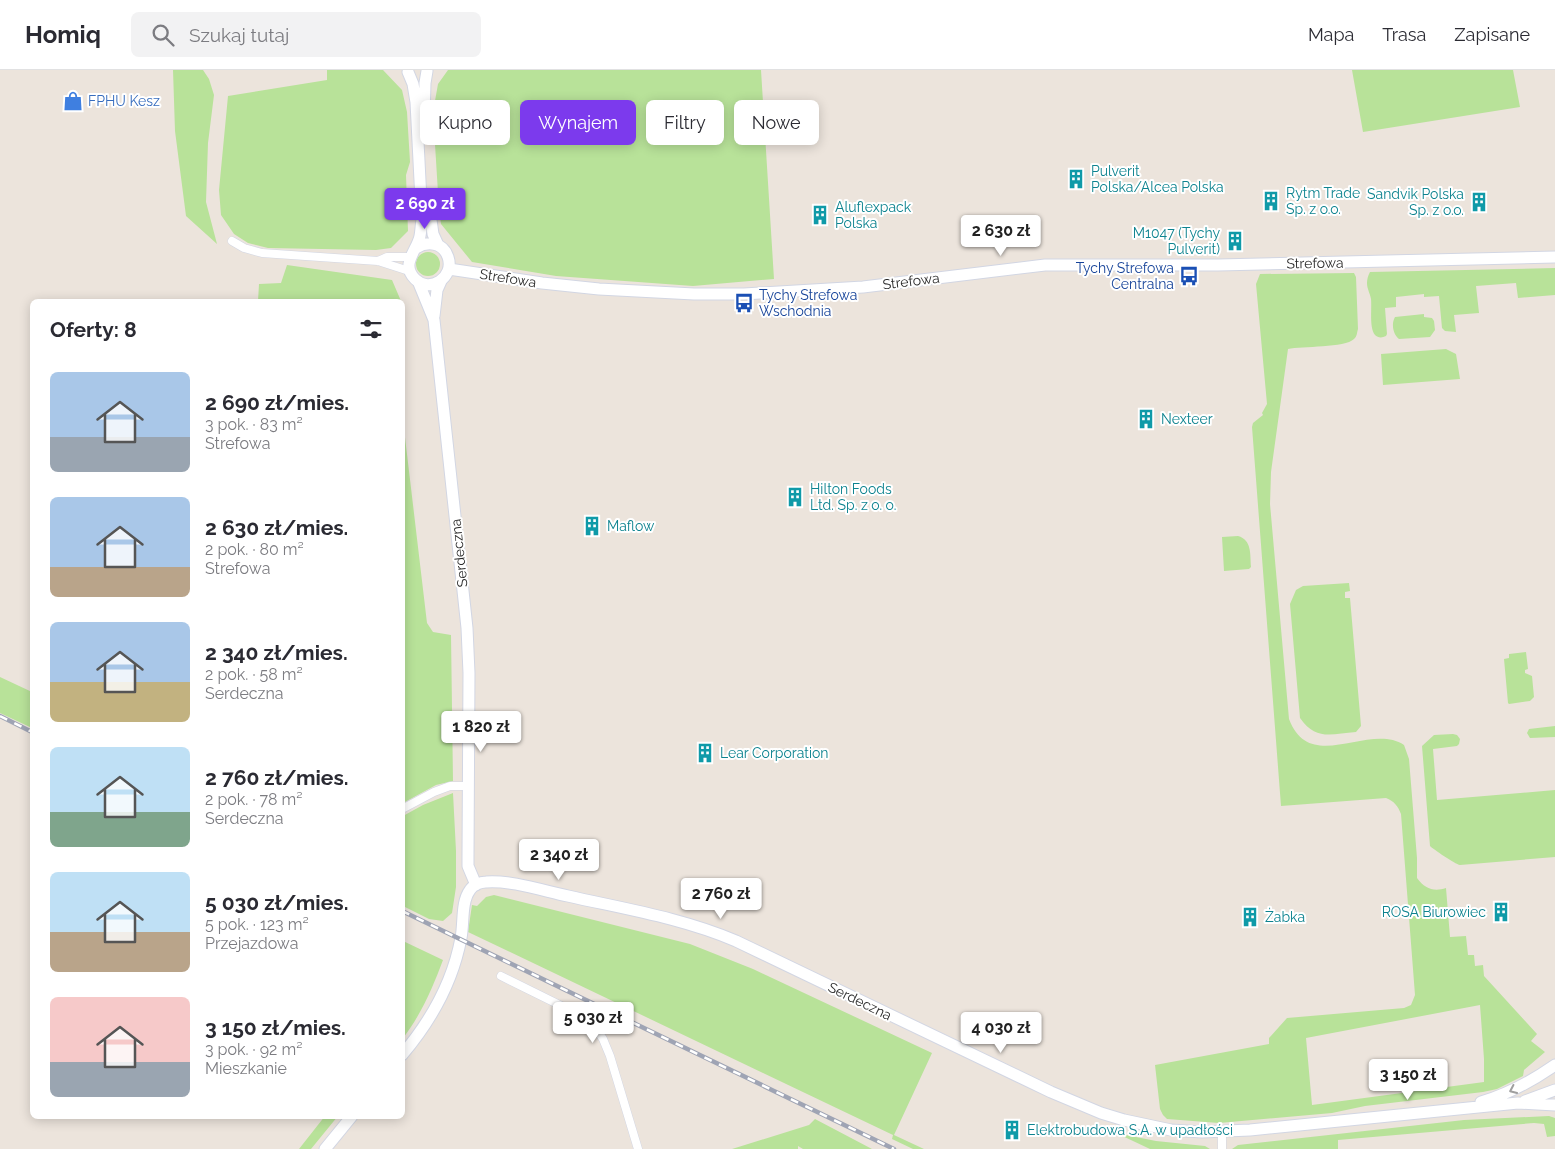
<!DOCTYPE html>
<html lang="pl">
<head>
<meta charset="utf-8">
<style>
	body { margin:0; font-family:Raleway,sans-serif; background:#f2f2f3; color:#2b2b33; height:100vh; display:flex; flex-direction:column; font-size:19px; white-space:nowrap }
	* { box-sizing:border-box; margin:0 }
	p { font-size:16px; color:#7c7c81 }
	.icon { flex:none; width:28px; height:28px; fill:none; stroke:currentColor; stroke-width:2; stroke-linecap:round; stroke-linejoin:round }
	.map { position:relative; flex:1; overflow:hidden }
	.side { position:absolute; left:30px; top:229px; width:375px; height:820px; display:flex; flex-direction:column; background:#fff; border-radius:8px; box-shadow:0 2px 12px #0003 }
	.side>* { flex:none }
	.hud { position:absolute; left:420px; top:30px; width:475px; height:45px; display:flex; gap:10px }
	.price { position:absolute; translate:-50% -42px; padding:0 11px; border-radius:5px; background:#fff; color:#222; font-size:16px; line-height:32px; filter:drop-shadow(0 1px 2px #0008) }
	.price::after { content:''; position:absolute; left:50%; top:30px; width:15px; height:11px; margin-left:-8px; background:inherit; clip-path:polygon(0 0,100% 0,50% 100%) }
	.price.on { background:#7c3aed; color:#fff }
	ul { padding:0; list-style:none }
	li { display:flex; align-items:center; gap:15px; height:125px; padding:0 20px }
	li span { display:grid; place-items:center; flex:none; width:140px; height:100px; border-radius:8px; color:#555 }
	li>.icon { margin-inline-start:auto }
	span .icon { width:60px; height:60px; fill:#fffc; stroke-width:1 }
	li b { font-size:21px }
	h2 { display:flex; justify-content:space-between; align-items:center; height:60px; padding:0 20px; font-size:21px }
	.tag { padding:0 18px; border-radius:8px; background:#fff; box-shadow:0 2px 12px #0003; font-size:18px; line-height:45px }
	.tag.on { background:#7c3aed; color:#fff }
	header { display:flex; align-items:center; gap:30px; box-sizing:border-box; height:70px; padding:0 25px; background:#fff; border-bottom:1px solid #e1e1e2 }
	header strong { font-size:24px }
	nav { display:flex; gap:28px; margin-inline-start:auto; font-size:18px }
	.search { width:350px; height:45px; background:#f2f2f3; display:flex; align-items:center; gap:12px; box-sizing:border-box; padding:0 18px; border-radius:8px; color:#7c7c81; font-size:19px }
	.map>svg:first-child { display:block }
</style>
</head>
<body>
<header>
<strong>Homiq</strong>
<div class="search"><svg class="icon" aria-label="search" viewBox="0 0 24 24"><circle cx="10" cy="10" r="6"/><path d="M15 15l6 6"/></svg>Szukaj tutaj</div>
<nav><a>Mapa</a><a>Trasa</a><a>Zapisane</a></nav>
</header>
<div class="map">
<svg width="1555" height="1079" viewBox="0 0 1555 1079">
	<rect width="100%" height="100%" fill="#ece4dc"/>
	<path fill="#b8e299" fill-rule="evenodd" d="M 173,0 L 203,0 L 209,9 L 214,25 L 208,73 L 206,132 L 217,174 L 186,146 L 175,61 Z
		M 327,0 L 383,0 L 402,20 L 407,42 L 410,92 L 406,105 L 408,161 L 391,178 L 376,180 L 268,178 L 248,173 L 234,164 L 221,145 L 219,120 L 228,26 L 327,10 Z
		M 448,0 L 761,0 L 774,209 L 693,216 L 556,206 L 472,192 L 441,154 L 439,139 L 433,42 L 438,14 Z
		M 1352,0 L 1513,0 L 1520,37 L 1363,62 Z
		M416 194a12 12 0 1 1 24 0a12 12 0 1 1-24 0Z
		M 287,195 L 392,210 L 401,231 L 258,231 L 259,214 L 281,213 Z
		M 1555,198 L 1555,225 L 1518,228 L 1516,213 L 1476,216 L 1479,243 L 1454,245 L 1456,262 L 1445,261 L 1442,258 L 1439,226 L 1424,227 L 1424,224 L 1396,227 L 1396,237 L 1385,238 L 1387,264 L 1386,266 C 1382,268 1378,268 1375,265 C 1369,258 1372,238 1371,229 C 1370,223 1367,219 1367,213 C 1367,209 1368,206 1370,202 Z
		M 1354,203 L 1356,207 L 1358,259 C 1357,262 1357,267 1354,269 C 1345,278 1302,276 1288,279 L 1271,402 L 1270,434 L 1289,649 C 1310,705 1369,652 1404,675 L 1409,689 L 1417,788 L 1417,808 C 1425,819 1434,822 1446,818 L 1450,867 L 1466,866 L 1468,885 L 1474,885 L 1475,896 L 1483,895 L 1484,906 L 1537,964 L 1531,971 L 1545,982 L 1524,1000 L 1523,1006 L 1497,1019 L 1483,1022 L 1365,1036 L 1332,1043 L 1219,1053 L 1167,1049 L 1163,1045 L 1160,1039 L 1155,995 L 1269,974 L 1269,968 L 1287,948 L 1404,938 L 1411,935 L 1415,925 L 1401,744 C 1398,736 1394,731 1386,728 L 1281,736 L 1252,357 L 1253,353 L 1263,345 L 1262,343 L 1267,334 L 1256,214 L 1260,204 ZM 1480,935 L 1484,989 L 1484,1012 L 1312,1035 L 1306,968 Z
		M 1424,244 L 1424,247 L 1432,248 L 1434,251 L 1435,260 L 1430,267 L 1399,269 C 1393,264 1391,254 1395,247 Z
		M 1446,279 L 1456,284 L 1460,309 L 1383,315 L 1381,284 Z
		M 402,342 L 427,553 L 433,562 L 451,565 L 453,711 L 436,715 L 403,733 Z
		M 1238,466 C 1252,470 1250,484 1251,497 L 1249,499 L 1224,501 L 1222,467 Z
		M 1349,513 L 1350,521 L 1345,522 L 1345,528 L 1350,528 L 1361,656 L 1356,662 C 1331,664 1316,671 1300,648 L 1290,534 L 1296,520 L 1303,516 Z
		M 1526,582 L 1528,599 L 1525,600 L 1525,603 L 1532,606 L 1534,627 L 1530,631 L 1509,634 L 1508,633 L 1504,589 L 1509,588 L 1509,584 Z
		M 0,607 L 32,622 L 32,658 L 0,643 Z
		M 1555,656 L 1555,667 L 1530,668 L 1527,663 L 1529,659 Z
		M 1453,664 L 1457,665 L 1460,669 L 1459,674 L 1457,676 L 1433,679 L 1437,730 L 1555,720 L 1555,787 L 1460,795 C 1455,794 1433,779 1430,776 L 1422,676 L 1434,665 Z
		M 453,723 L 456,781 L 456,817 L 452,843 L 443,851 L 429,849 L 403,836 L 403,746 L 423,735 Z
		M 494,825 L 690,874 L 753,899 L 932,983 L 894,1065 L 924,1079 L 913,1079 L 892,1069 L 893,1065 L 468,862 L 472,835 L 477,836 L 486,827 Z
		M 403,871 L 443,890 C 433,917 421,945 403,968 Z
		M 325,1046 L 338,1046 L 311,1079 L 299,1079 Z
		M 1549,1046 L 1555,1048 L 1555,1066 L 1547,1067 L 1544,1054 L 1534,1053 L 1338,1070 L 1338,1079 L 1232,1079 L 1238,1075 L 1464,1050 Z
		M 815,1049 L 872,1079 L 803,1079 L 798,1076 L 798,1079 L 732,1079 L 809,1055 Z
		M 1116,1063 L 1156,1071 L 1205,1076 L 1210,1079 L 1150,1079 Z"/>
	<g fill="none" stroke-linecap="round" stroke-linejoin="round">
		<defs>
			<path id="street" d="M 232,171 L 244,178 L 262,183 L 378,191 L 409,201
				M 378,191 L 387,187 L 410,187
				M 402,739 L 434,722 L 450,716 L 467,716
				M 501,906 L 580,945 L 593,954 L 603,969 L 610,986 L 638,1079
				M 1222,1062 L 1222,1079"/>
			<path id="secondary" d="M 408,2 L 413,14 L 416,32 L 422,150 C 421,156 421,161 420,166 C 417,181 400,194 415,209 C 430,224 455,207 448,187 C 443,172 427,171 416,178
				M 424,48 L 425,13 L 427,1
				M 428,129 L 433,164 L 438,175
				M 449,199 L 542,213 L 599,219 L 694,224 L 744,224 L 863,217 L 1045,195 L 1218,195 L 1555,187
				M 418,211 L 434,250 L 467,558 L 469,603 L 468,786 L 468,796 L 476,815
				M 434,246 L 437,220 L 441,211
				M 402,985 C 430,952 453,911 461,868 C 464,853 461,832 470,820 C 473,815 480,812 486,812 C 511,810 544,821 568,826 C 625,839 682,848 736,871 L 1051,1022 L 1101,1043 L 1124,1050 L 1171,1060 L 1202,1062 L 1250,1060 L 1518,1033 L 1555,1035
				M 1525,1031 L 1555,1020
				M 1481,1032 C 1509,1024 1532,1011 1555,995
				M 325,1079 L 352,1046"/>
		</defs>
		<use href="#street" stroke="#d2d6e3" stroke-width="9"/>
		<use href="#secondary" stroke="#d2d6e3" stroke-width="13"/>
		<use href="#street" stroke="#fff" stroke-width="8"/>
		<use href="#secondary" stroke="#fff" stroke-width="11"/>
		<defs>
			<path id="rail" d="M 0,646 L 32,662
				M 402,841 L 894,1079"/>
		</defs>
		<use href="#rail" stroke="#9fa4b4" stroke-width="4.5"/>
		<use href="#rail" stroke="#fff" stroke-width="2.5" stroke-dasharray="8" stroke-linecap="butt"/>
	</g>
	<defs><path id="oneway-chevron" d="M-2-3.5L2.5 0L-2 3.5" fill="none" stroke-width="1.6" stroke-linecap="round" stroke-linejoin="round" transform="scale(1.25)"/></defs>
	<use stroke="#9f9f9f" href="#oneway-chevron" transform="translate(1513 1020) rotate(155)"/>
	<defs>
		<symbol id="shop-bare" viewBox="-9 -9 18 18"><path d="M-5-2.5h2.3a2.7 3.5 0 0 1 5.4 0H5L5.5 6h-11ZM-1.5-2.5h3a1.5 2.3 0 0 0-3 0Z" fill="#3f7fe0" stroke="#fff" stroke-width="2.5" paint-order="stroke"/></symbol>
		<symbol id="building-bare" viewBox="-9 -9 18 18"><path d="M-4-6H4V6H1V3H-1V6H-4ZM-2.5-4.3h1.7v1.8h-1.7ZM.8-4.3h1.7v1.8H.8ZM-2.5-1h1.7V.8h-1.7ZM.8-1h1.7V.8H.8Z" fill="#0f9aa8" stroke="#fff" stroke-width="2.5" paint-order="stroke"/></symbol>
		<symbol id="bus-bare" viewBox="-9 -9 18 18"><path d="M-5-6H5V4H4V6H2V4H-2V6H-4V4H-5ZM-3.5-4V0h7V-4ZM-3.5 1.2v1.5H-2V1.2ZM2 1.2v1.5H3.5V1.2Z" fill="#1a4fb4" stroke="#fff" stroke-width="2.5" paint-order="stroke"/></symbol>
	</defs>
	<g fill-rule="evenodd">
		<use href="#shop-bare" x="59" y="17" width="28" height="28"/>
		<use href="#building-bare" x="1062" y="95" width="28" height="28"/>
		<use href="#building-bare" x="1257" y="117" width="28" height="28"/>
		<use href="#building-bare" x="1465" y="118" width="28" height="28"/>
		<use href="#building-bare" x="806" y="131" width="28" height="28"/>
		<use href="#building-bare" x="1221" y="157" width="28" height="28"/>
		<use href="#bus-bare" x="1175" y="192" width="28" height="28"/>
		<use href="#bus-bare" x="730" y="219" width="28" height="28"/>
		<use href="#building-bare" x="1132" y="335" width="28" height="28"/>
		<use href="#building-bare" x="781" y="413" width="28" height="28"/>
		<use href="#building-bare" x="578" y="442" width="28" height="28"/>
		<use href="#building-bare" x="691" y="669" width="28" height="28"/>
		<use href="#building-bare" x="1487" y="828" width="28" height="28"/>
		<use href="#building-bare" x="1236" y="833" width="28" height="28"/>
		<use href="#building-bare" x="998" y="1046" width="28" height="28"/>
	</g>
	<g text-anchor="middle" stroke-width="4" stroke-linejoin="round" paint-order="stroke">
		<g font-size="14" fill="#366cbe" stroke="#fff" text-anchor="start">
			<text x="88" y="36">FPHU Kesz</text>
		</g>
		<g font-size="14" fill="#0d838f" stroke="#fff" text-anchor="start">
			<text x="1091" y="106">Pulverit<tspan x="1091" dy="16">Polska/Alcea Polska</tspan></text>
			<text x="1286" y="128">Rytm Trade<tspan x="1286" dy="16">Sp. z o.o.</tspan></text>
			<text x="1464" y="129" text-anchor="end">Sandvik Polska<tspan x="1464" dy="16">Sp. z o.o.</tspan></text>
			<text x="835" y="142">Aluflexpack<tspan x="835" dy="16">Polska</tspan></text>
			<text x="1220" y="168" text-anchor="end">M1047 (Tychy<tspan x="1220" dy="16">Pulverit)</tspan></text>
			<text x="1161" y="354">Nexteer</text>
			<text x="810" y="424">Hilton Foods<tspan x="810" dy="16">Ltd. Sp. z o. o.</tspan></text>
			<text x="607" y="461">Maflow</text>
			<text x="720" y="688">Lear Corporation</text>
			<text x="1486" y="847" text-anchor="end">ROSA Biurowiec</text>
			<text x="1265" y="852">Żabka</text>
			<text x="1027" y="1065">Elektrobudowa S.A. w upadłości</text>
		</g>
		<g font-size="14" fill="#2a2a2a" stroke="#fff">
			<text transform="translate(1315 193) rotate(-1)" y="5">Strefowa</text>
			<text transform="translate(508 208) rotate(9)" y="5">Strefowa</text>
			<text transform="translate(911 211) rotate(-7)" y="5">Strefowa</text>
			<text transform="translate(459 483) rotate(-96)" y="5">Serdeczna</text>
			<text transform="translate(860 931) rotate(26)" y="5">Serdeczna</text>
		</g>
		<g font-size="14" fill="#164399" stroke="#fff" text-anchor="end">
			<text x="1174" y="203">Tychy Strefowa<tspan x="1174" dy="16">Centralna</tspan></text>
			<text x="759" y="230" text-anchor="start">Tychy Strefowa<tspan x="759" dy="16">Wschodnia</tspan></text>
		</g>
	</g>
</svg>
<b class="price on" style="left:425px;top:160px">2 690 zł</b>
<b class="price" style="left:1001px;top:187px">2 630 zł</b>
<b class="price" style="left:481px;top:683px">1 820 zł</b>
<b class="price" style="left:559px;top:811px">2 340 zł</b>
<b class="price" style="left:721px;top:850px">2 760 zł</b>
<b class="price" style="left:593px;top:974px">5 030 zł</b>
<b class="price" style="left:1001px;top:984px">4 030 zł</b>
<b class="price" style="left:1408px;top:1031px">3 150 zł</b>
<div class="hud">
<a class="tag">Kupno</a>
<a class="tag on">Wynajem</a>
<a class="tag">Filtry</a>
<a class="tag">Nowe</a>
</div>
<section class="side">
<h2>Oferty: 8<svg class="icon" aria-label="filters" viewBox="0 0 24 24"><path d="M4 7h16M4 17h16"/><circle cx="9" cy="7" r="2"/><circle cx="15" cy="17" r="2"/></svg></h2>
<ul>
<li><span style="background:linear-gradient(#a9c7e8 65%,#9aa5b1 0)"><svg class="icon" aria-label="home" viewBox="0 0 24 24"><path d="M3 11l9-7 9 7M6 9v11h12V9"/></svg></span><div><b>2 690 zł/mies.</b><p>3 pok. · 83 m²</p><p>Strefowa</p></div></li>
<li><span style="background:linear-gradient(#a9c7e8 70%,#b9a48a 0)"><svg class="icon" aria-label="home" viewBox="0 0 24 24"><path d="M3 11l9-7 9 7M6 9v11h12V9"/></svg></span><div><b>2 630 zł/mies.</b><p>2 pok. · 80 m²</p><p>Strefowa</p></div></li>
<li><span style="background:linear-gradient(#a9c7e8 60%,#c2b280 0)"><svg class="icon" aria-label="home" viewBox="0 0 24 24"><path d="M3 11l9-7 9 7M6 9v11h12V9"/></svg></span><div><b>2 340 zł/mies.</b><p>2 pok. · 58 m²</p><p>Serdeczna</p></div></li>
<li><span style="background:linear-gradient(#bfe0f5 65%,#7fa58c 0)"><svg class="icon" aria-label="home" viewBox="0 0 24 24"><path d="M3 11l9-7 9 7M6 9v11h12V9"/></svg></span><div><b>2 760 zł/mies.</b><p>2 pok. · 78 m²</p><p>Serdeczna</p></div></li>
<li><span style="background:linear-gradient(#bfe0f5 60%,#b9a48a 0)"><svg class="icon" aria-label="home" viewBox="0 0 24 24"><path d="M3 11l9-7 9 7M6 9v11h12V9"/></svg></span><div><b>5 030 zł/mies.</b><p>5 pok. · 123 m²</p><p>Przejazdowa</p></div></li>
<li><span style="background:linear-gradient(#f6c9c9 65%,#9aa5b1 0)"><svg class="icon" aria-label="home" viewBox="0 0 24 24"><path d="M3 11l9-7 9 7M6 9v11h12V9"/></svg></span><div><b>3 150 zł/mies.</b><p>3 pok. · 92 m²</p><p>Mieszkanie</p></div></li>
</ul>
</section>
</div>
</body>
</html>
